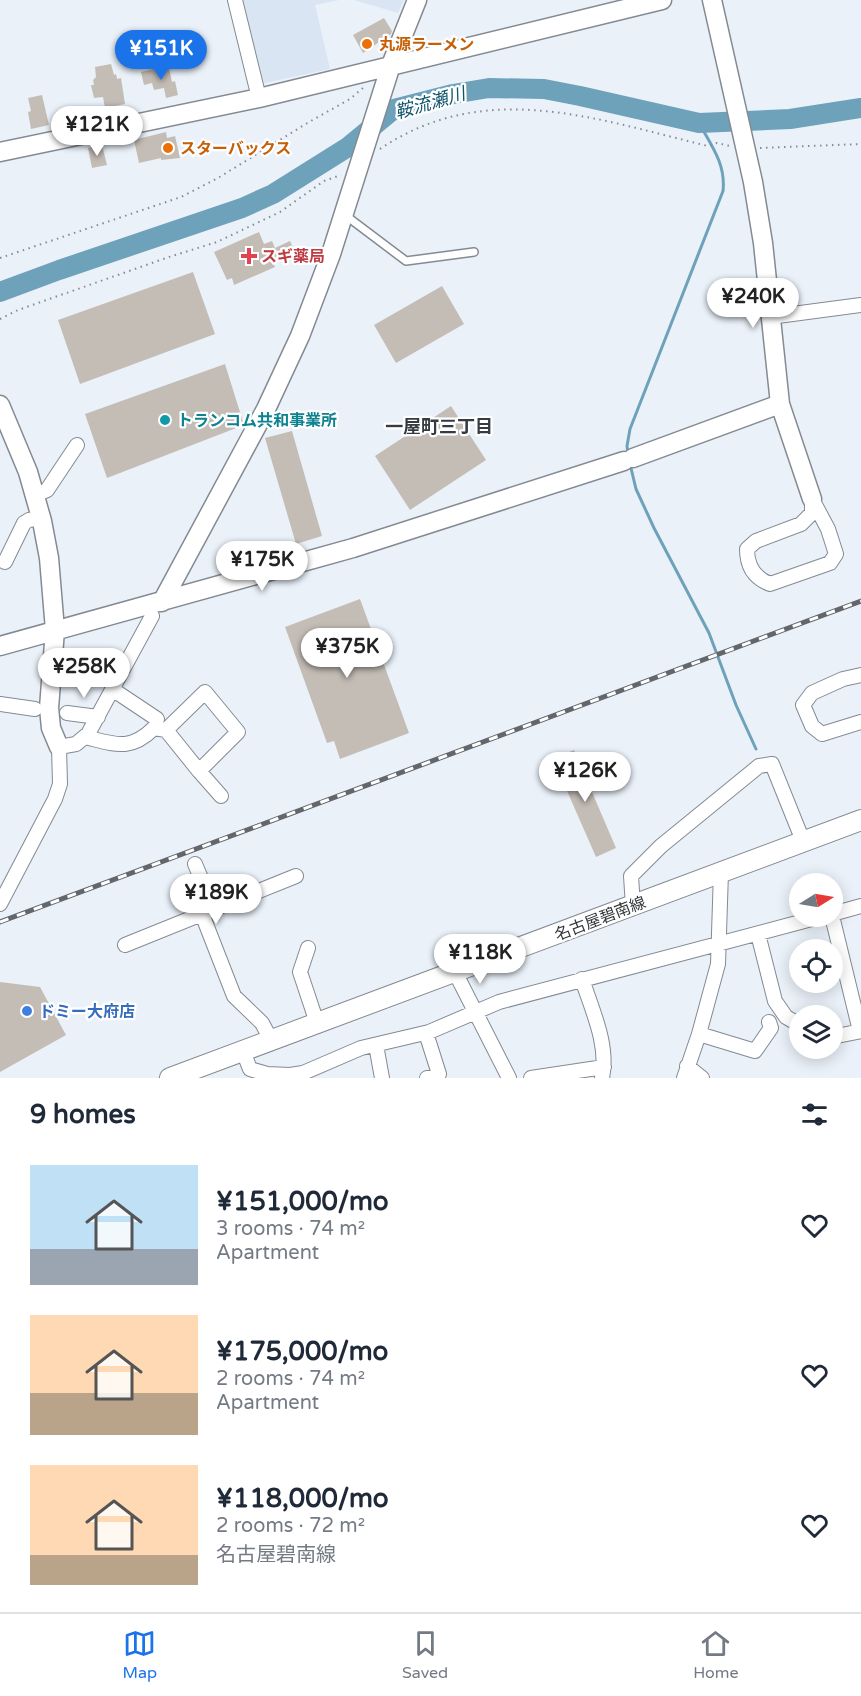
<!DOCTYPE html>
<html lang="en">
<head>
<meta charset="utf-8">
<style>
	body { margin:0; font-family:"Varela Round","Noto Sans JP",sans-serif; background:#f6f6f7; color:#1f2937; height:100vh; display:flex; flex-direction:column; font-size:22px; white-space:nowrap }
	* { box-sizing:border-box; margin:0 }
	p { font-size:20px; color:#747a83 }
	.icon { flex:none; width:33px; height:33px; fill:none; stroke:currentColor; stroke-width:2; stroke-linecap:round; stroke-linejoin:round }
	.map { position:relative; height:1078px; overflow:hidden }
	.sheet { display:flex; flex-direction:column; background:#fff; flex:1 }
	.sheet>* { flex:none }
	.needle { width:39px; rotate:79deg }
	.fabs { position:absolute; left:789px; top:873px; display:grid; gap:12px }
	.fabs a { display:grid; place-items:center; width:54px; height:54px; border-radius:50%; background:#fff; box-shadow:0 3px 15px #0003; font-size:30px }
	.price { position:absolute; translate:-50% -51px; padding:0 14px; border-radius:21px; background:#fff; color:#222; font-size:20px; line-height:39px; filter:drop-shadow(0 2px 3px #0008) }
	.price::after { content:''; position:absolute; left:50%; top:36px; width:18px; height:14px; margin-left:-9px; background:inherit; clip-path:polygon(0 0,100% 0,50% 100%) }
	.price.current { background:#1a73e8; color:#fff }
	ul { padding:0; list-style:none }
	li { display:flex; align-items:center; gap:18px; height:150px; padding:0 30px }
	li span { display:grid; place-items:center; flex:none; width:168px; height:120px; border-radius:0px; color:#555 }
	li>.icon { margin-inline-start:auto }
	span .icon { width:72px; height:72px; fill:#fffc; stroke-width:1 }
	li b { font-size:26px }
	h2 { display:flex; justify-content:space-between; align-items:center; height:72px; padding:0 30px; font-size:26px }
	.tabs { display:flex; justify-content:space-around; align-items:center; height:84px; border-top:2px solid #e0e1e3; background:#fff; font-size:16px; color:#747a83 }
	.tabs a { display:grid; justify-items:center; gap:3px }
	.tabs .current { color:#1a73e8 }
	.map>svg:first-child { display:block }
</style>
</head>
<body>
<div class="map">
<svg width="861" height="1078" viewBox="0 0 861 1078">
	<rect width="100%" height="100%" fill="#eaf1f9"/>
	<path fill="#dae5f3" d="M 239,0 L 339,0 L 315,5 L 330,69 L 260,84 Z
		M 354,0 L 404,0 L 398,13 Z"/>
	<g fill="none" stroke-linecap="round" stroke-linejoin="round">
		<path stroke="#6ea2ba" stroke-width="3" d="M 628,454 L 627,446 L 630,429 L 723,191 C 726,164 711,145 699,123
			M 630,464 L 636,489 L 654,528 L 709,633 L 736,705 L 756,749"/>
		<path stroke="#6ea2ba" stroke-width="20" d="M 0,292 L 59,270 L 242,208 L 273,194 L 348,147 L 394,109 L 453,94 L 489,88 L 544,89 L 580,96 L 699,123 L 790,119 L 861,108"/>
	</g>
	<path fill="#c4bdb6" d="M 384,18 L 392,31 L 391,34 L 363,53 L 353,35 Z
		M 111,64 L 114,75 L 116,74 L 117,79 L 121,78 L 125,104 L 105,108 L 103,97 L 94,98 L 91,85 L 94,85 L 93,80 L 96,77 L 95,67 Z
		M 163,67 L 163,70 L 169,68 L 172,82 L 175,81 L 178,95 L 166,98 L 164,88 L 154,90 L 152,83 L 144,85 L 141,72 Z
		M 42,95 L 49,125 L 31,129 L 28,112 L 31,111 L 28,98 Z
		M 166,132 L 167,138 L 175,136 L 180,158 L 161,160 L 161,158 L 139,163 L 134,140 Z
		M 102,145 L 107,165 L 92,168 L 88,148 Z
		M 259,232 L 264,244 L 272,241 L 275,248 L 290,241 L 294,250 L 272,260 L 275,267 L 234,285 L 232,278 L 227,280 L 214,252 Z
		M 193,272 L 215,334 L 80,384 L 58,320 Z
		M 442,286 L 464,324 L 396,363 L 374,325 Z
		M 225,364 L 244,425 L 107,478 L 85,414 Z
		M 451,406 L 486,460 L 410,510 L 375,456 Z
		M 292,431 L 322,536 L 296,544 L 265,438 Z
		M 360,599 L 409,733 L 340,759 L 334,741 L 327,743 L 285,627 Z
		M 574,750 L 616,848 L 596,857 L 553,759 Z
		M 0,982 L 40,987 L 66,1035 L 0,1072 Z"/>
	<g fill="none" stroke-linecap="round" stroke-linejoin="round">
		<defs>
			<path id="lane" d="M 345,215 L 406,261 L 474,252"/>
			<path id="street" d="M 235,0 L 259,98
				M 770,317 L 861,305
				M 35,495 L 47,490 L 77,445
				M 812,499 L 828,529 L 836,554 L 830,563 L 770,584 C 754,578 747,566 747,549 L 756,541 L 801,524 L 812,513 Z
				M 5,562 L 24,523 L 29,520 L 41,518
				M 861,675 L 843,679 L 812,693 L 803,705 L 812,726 L 822,734 L 861,722
				M 112,689 L 157,719
				M 0,704 L 35,709
				M 67,713 L 98,717
				M 85,737 C 114,744 130,752 154,728 L 166,730 L 199,771 L 238,732 L 205,692 L 166,730
				M 199,771 L 221,796
				M 195,864 L 214,909
				M 0,904 L 55,799 L 60,784 L 59,747 L 76,744 L 88,734 L 152,616
				M 633,906 L 631,876 L 661,846 L 759,766 L 772,764 L 803,841
				M 202,914 L 234,996 L 262,1023 L 271,1040
				M 832,914 L 861,906
				M 832,916 L 860,1031
				M 758,934 L 775,1001 L 786,1017 L 800,1025
				M 125,945 L 296,876
				M 308,948 L 300,972 L 317,1023
				M 455,972 L 509,1078
				M 582,979 C 592,1010 609,1045 602,1078
				M 426,1033 L 439,1074 L 437,1077 L 427,1078
				M 699,1034 L 755,1051 L 771,1028 L 769,1022
				M 832,1037 L 861,1031
				M 376,1045 L 382,1078
				M 243,1051 L 250,1069 L 267,1074 L 290,1075 L 303,1073 L 361,1048 L 429,1032 L 499,1002 L 823,916
				M 687,1066 L 702,1078
				M 531,1078 L 604,1067
				M 684,1078 L 699,1034 L 718,964 L 721,872"/>
			<path id="secondary" d="M 712,0 L 753,182 L 763,243 L 780,404 L 812,499
				M 0,152 L 259,98 L 662,0
				M 0,405 L 28,472 L 42,521 L 49,558 L 55,630 L 49,708 L 51,728 L 59,747
				M 633,458 L 780,404
				M 162,602 L 266,409 L 300,336 L 331,254 L 391,65 L 417,0
				M 0,646 L 353,548 L 624,461"/>
			<path id="primary" d="M 170,1078 L 861,820"/>
		</defs>
		<use href="#lane" stroke="#848a91" stroke-width="10"/>
		<use href="#street" stroke="#848a91" stroke-width="16"/>
		<use href="#secondary" stroke="#848a91" stroke-width="21"/>
		<use href="#primary" stroke="#848a91" stroke-width="22"/>
		<path stroke="#878b90" stroke-width="2" stroke-dasharray="1.5 4.5" stroke-linecap="butt" d="M 760,148 L 861,144
			M 380,149 C 485,78 596,119 708,146 L 717,143 L 730,146
			M 0,258 L 181,197 L 218,178 L 309,122 L 350,99 L 364,87
			M 0,319 L 18,310 L 169,257 L 217,242 L 280,212 L 324,181 L 341,175"/>
		<use href="#lane" stroke="#fff" stroke-width="7"/>
		<use href="#street" stroke="#fff" stroke-width="14"/>
		<use href="#secondary" stroke="#fff" stroke-width="18"/>
		<use href="#primary" stroke="#fff" stroke-width="20"/>
		<defs>
			<path id="rail" d="M 0,922 L 861,601"/>
		</defs>
		<use href="#rail" stroke="#63666a" stroke-width="5"/>
		<use href="#rail" stroke="#fff" stroke-width="3" stroke-dasharray="9" stroke-linecap="butt"/>
	</g>
	<g fill="#e8710a" stroke="#fff" stroke-width="2">
		<circle cx="367" cy="44" r="6"/>
		<circle cx="168" cy="148" r="6"/>
	</g>
	<path fill="#e0444e" stroke="#fff" stroke-width="2" d="M246 247h6v6h6v6h-6v6h-6v-6h-6v-6h6z"/>
	<circle fill="#0f9aa8" stroke="#fff" stroke-width="2" cx="165" cy="420" r="6"/>
	<circle fill="#3f7fe0" stroke="#fff" stroke-width="2" cx="27" cy="1011" r="6"/>
	<g text-anchor="middle" stroke-width="4.5" stroke-linejoin="round" paint-order="stroke">
		<g font-size="16" font-weight="bold" fill="#c56008" stroke="#fff" text-anchor="start">
			<text x="379" y="50">丸源ラーメン</text>
			<text x="180" y="154">スターバックス</text>
		</g>
		<g font-size="16" font-weight="bold" fill="#be3a42" stroke="#fff" text-anchor="start">
			<text x="261" y="262">スギ薬局</text>
		</g>
		<g font-size="16" font-weight="bold" fill="#0d838f" stroke="#fff" text-anchor="start">
			<text x="177" y="426">トランコム共和事業所</text>
		</g>
		<g font-size="16" fill="#343639" stroke="#fff">
			<text transform="translate(600 918) rotate(-21)" y="6">名古屋碧南線</text>
		</g>
		<g font-size="16" font-weight="bold" fill="#366cbe" stroke="#fff" text-anchor="start">
			<text x="39" y="1017">ドミー大府店</text>
		</g>
		<g font-size="18" font-style="italic" fill="#0f546d" stroke="#fff">
			<text transform="translate(430 103) rotate(-16)" y="6">鞍流瀬川</text>
		</g>
		<g font-size="18" font-weight="bold" fill="#353b40" stroke="#fff">
			<text x="439" y="433">一屋町三丁目</text>
		</g>
	</g>
</svg>
<div class="fabs">
<a><svg class="needle" viewBox="-14 -14 28 28"><path d="M0-13l5 13h-10z" fill="#e53935"/><path d="M0 13l5-13h-10z" fill="#747a83"/></svg></a>
<a><svg class="icon" aria-label="locate" viewBox="0 0 24 24"><circle cx="12" cy="12" r="6"/><path d="M12 2v4M12 18v4M2 12h4M18 12h4"/></svg></a>
<a><svg class="icon" aria-label="layers" viewBox="0 0 24 24"><path d="M12 4l9 5-9 5-9-5zM3 14l9 5 9-5"/></svg></a>
</div>
<b class="price current" style="left:161px;top:81px">¥151K</b>
<b class="price" style="left:97px;top:157px">¥121K</b>
<b class="price" style="left:753px;top:329px">¥240K</b>
<b class="price" style="left:262px;top:592px">¥175K</b>
<b class="price" style="left:347px;top:679px">¥375K</b>
<b class="price" style="left:84px;top:699px">¥258K</b>
<b class="price" style="left:585px;top:803px">¥126K</b>
<b class="price" style="left:216px;top:925px">¥189K</b>
<b class="price" style="left:480px;top:985px">¥118K</b>
</div>
<section class="sheet">
<h2>9 homes<svg class="icon" aria-label="filters" viewBox="0 0 24 24"><path d="M4 7h16M4 17h16"/><circle cx="9" cy="7" r="2"/><circle cx="15" cy="17" r="2"/></svg></h2>
<ul>
<li><span style="background:linear-gradient(#bfe0f5 70%,#9aa5b1 0)"><svg class="icon" aria-label="home" viewBox="0 0 24 24"><path d="M3 11l9-7 9 7M6 9v11h12V9"/></svg></span><div><b>¥151,000/mo</b><p>3 rooms · 74 m²</p><p>Apartment</p></div><svg class="icon" aria-label="heart" viewBox="0 0 24 24"><path d="M12 20l-8-8c-3-5 5-10 8-4 3-6 11-1 8 4z"/></svg></li>
<li><span style="background:linear-gradient(#ffd9b3 65%,#b9a48a 0)"><svg class="icon" aria-label="home" viewBox="0 0 24 24"><path d="M3 11l9-7 9 7M6 9v11h12V9"/></svg></span><div><b>¥175,000/mo</b><p>2 rooms · 74 m²</p><p>Apartment</p></div><svg class="icon" aria-label="heart" viewBox="0 0 24 24"><path d="M12 20l-8-8c-3-5 5-10 8-4 3-6 11-1 8 4z"/></svg></li>
<li><span style="background:linear-gradient(#ffd9b3 75%,#b9a48a 0)"><svg class="icon" aria-label="home" viewBox="0 0 24 24"><path d="M3 11l9-7 9 7M6 9v11h12V9"/></svg></span><div><b>¥118,000/mo</b><p>2 rooms · 72 m²</p><p>名古屋碧南線</p></div><svg class="icon" aria-label="heart" viewBox="0 0 24 24"><path d="M12 20l-8-8c-3-5 5-10 8-4 3-6 11-1 8 4z"/></svg></li>
</ul>
</section>
<nav class="tabs">
<a class="current"><svg class="icon" aria-label="map" viewBox="0 0 24 24"><path d="M3 6l6-2 6 2 6-2v14l-6 2-6-2-6 2zM9 4v14M15 6v14"/></svg>Map</a>
<a><svg class="icon" aria-label="saved" viewBox="0 0 24 24"><path d="M7 4h10v16l-5-4-5 4z"/></svg>Saved</a>
<a><svg class="icon" aria-label="home" viewBox="0 0 24 24"><path d="M3 11l9-7 9 7M6 9v11h12V9"/></svg>Home</a>
</nav>
</body>
</html>
